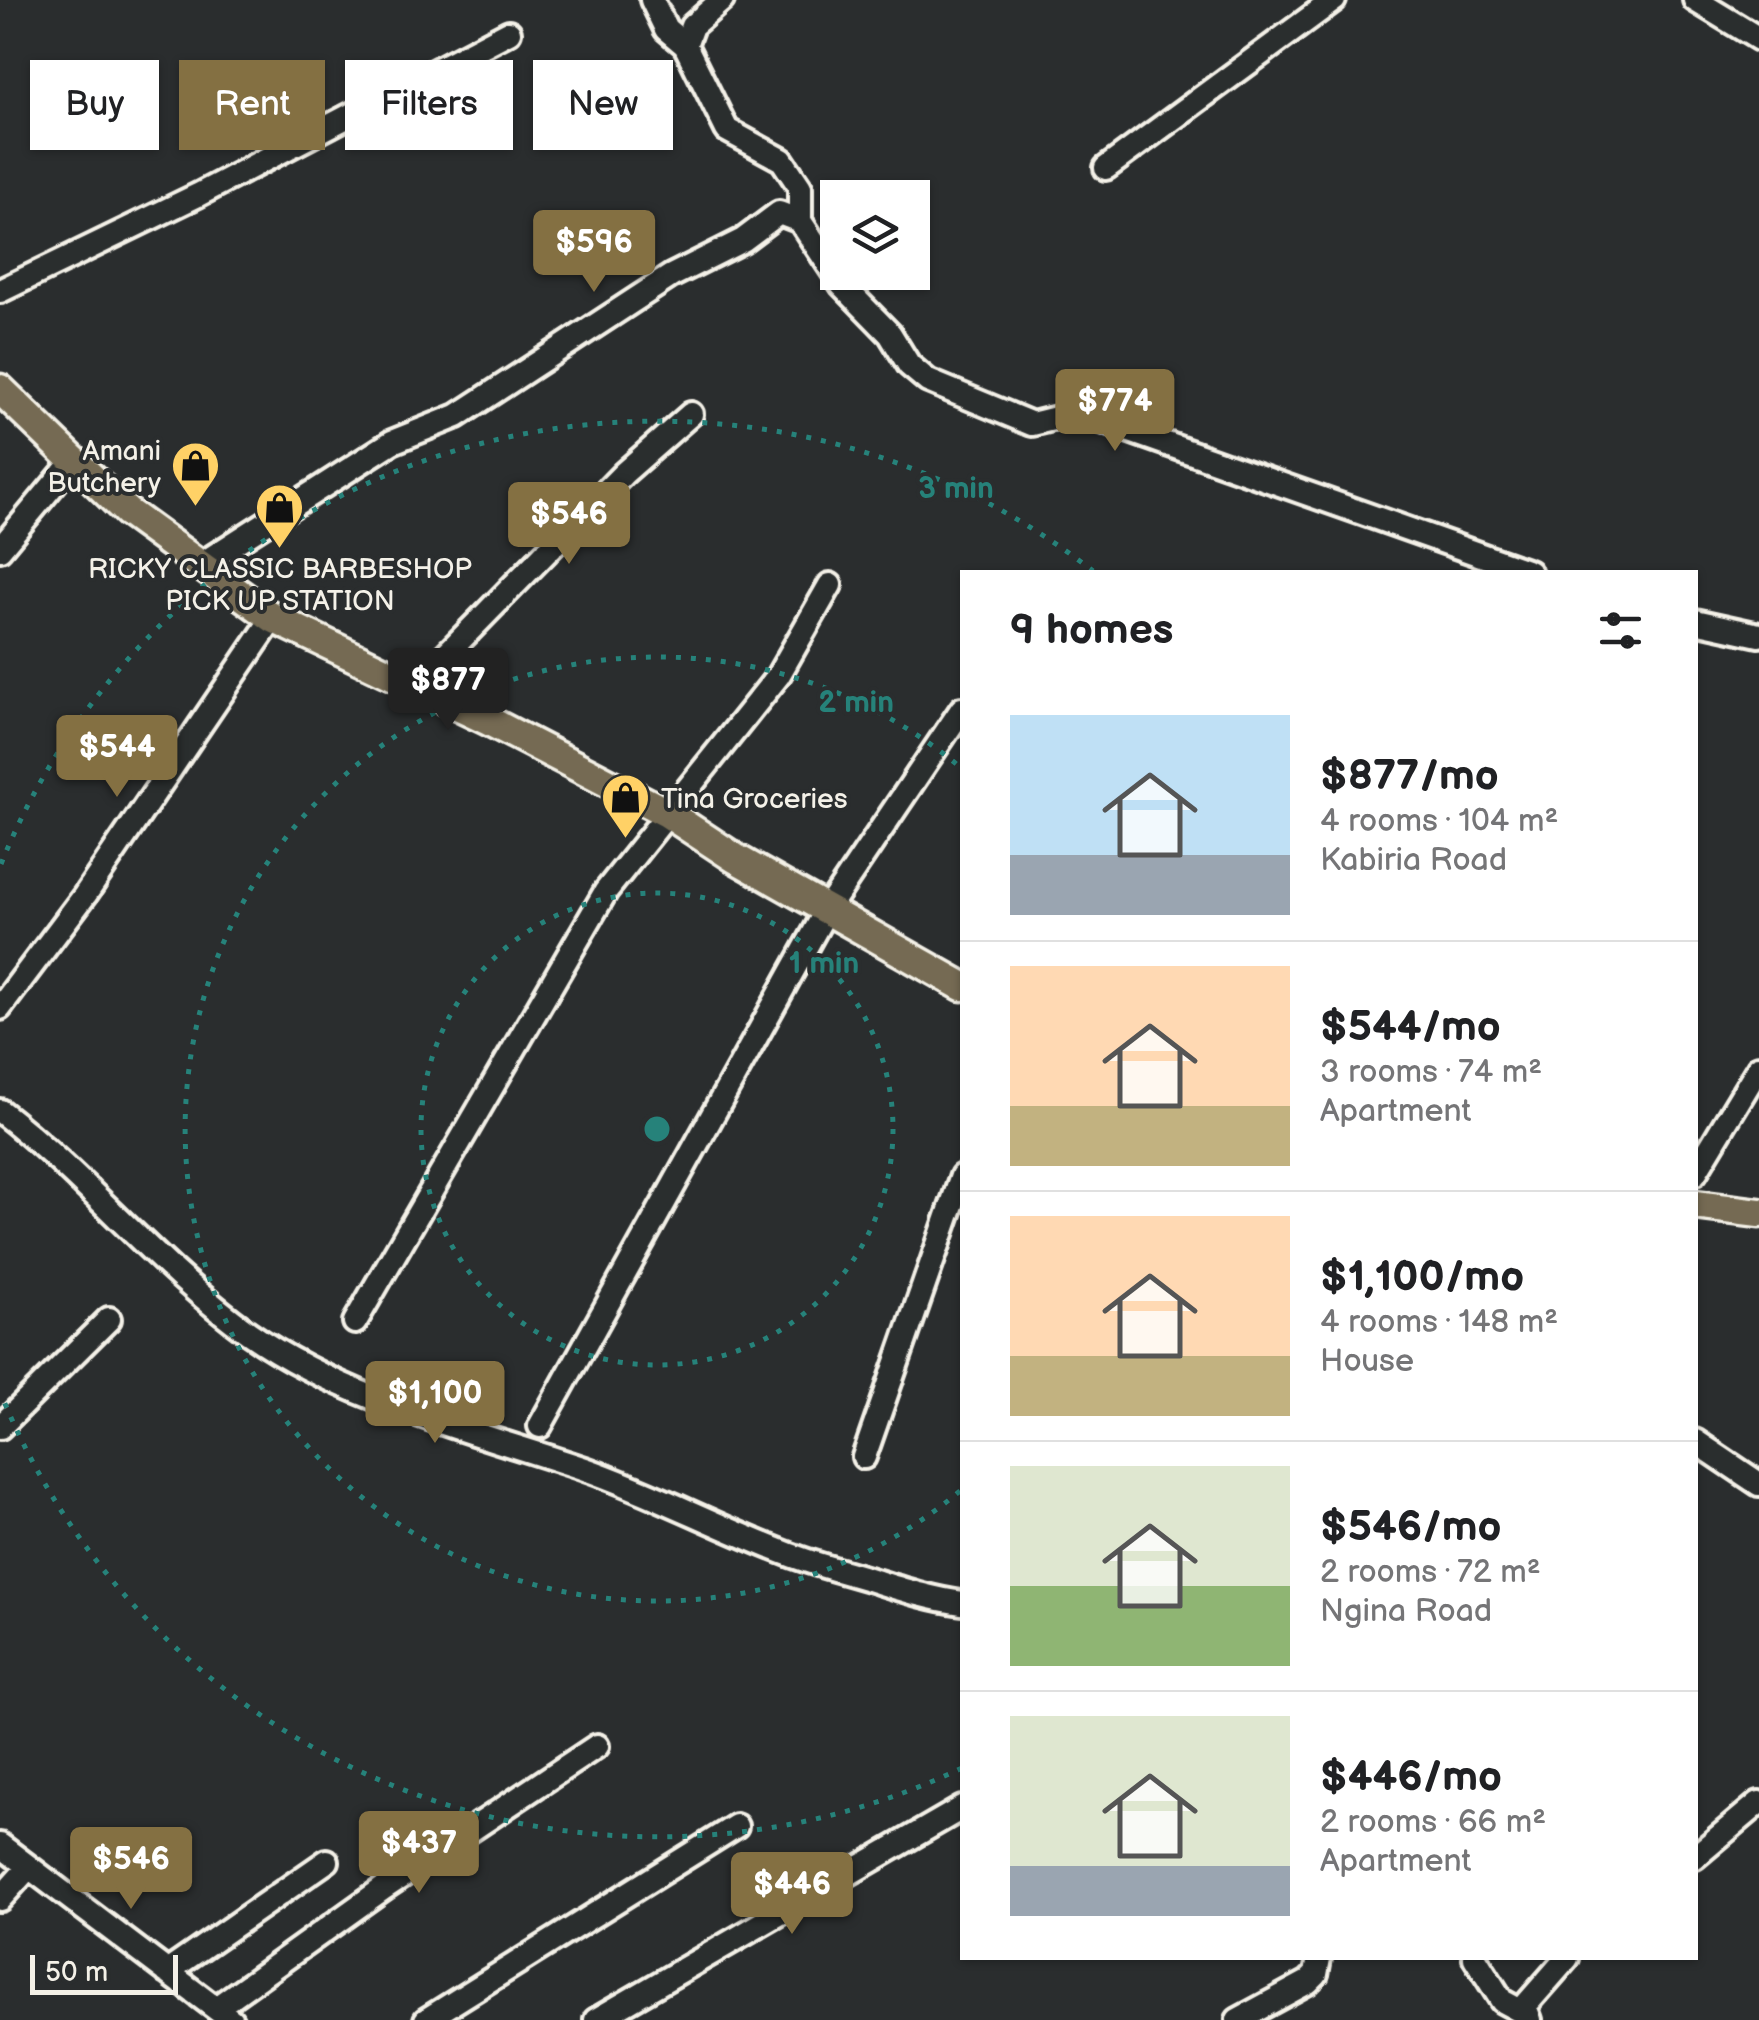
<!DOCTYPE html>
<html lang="en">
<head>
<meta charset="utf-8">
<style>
	body { margin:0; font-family:"Balsamiq Sans",sans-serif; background:#f6f6f6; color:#202124; height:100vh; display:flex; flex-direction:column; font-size:38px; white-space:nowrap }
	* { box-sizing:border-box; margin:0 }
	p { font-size:32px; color:#757577 }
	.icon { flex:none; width:55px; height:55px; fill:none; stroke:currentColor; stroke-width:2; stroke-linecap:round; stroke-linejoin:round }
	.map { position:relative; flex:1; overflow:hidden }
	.side { position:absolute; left:960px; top:570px; width:738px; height:1390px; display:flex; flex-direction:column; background:#fff; border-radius:0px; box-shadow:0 2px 8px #0004 }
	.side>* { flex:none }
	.banner { position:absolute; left:30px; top:60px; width:780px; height:90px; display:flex; gap:20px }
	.fabs { position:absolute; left:820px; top:180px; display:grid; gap:20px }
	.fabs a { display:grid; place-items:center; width:110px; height:110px; border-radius:0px; background:#fff; box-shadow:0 2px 8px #0004; font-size:50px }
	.scale { position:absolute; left:30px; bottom:25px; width:148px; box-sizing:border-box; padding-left:10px; border:5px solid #f4f1e8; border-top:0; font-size:28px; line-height:35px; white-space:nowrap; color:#f4f1e8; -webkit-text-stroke:8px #2a2d2e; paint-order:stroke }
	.price { position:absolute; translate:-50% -85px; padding:0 22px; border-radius:10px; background:#847042; color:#fff; font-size:32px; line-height:65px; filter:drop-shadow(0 2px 5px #0008) }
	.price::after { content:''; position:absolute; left:50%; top:60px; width:30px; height:22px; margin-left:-15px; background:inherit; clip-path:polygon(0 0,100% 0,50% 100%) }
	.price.current { background:#222; color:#fff }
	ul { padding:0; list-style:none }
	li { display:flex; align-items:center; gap:30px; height:250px; padding:0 50px }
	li+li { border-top:2px solid #e0e0e0 }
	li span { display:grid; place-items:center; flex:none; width:280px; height:200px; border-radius:0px; color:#555 }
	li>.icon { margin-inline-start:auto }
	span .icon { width:120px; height:120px; fill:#fffc; stroke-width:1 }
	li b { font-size:42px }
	h2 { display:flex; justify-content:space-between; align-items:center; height:120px; padding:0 50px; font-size:42px }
	.tag { padding:0 35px; border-radius:0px; background:#fff; box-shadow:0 2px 8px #0004; font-size:35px; line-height:90px }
	.tag.current { background:#847042; color:#fff }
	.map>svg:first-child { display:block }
</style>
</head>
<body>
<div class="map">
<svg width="1759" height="2020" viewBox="0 0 1759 2020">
	<rect width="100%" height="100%" fill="#2a2d2e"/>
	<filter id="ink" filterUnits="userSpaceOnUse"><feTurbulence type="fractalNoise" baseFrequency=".01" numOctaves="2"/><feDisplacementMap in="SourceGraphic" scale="20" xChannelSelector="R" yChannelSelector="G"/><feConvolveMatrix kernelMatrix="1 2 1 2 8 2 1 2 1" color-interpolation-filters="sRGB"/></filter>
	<g filter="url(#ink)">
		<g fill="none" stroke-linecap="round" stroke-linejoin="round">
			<defs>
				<path id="minor" d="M 652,0 L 666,29 L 685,45
					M 1695,0 L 1759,39
					M 1106,168 L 1334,0
					M 800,221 L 842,285 L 890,334 L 909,365 L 928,381 L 1032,424 L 1069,415 L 1099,420 L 1529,572
					M 0,291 L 198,195 L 509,32
					M 0,549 L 74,460
					M 200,565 L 392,442 L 457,416 L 671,276 L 743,240 L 779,213 L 800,221 L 800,187 L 782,160 L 727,130 L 685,45 L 692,26 L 722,0
					M 1695,621 L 1759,635
					M 416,685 L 624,473 L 691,414
					M 0,1008 L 85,895 L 273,618
					M 0,1111 C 88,1179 158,1268 249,1333 C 344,1400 475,1432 585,1469 C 654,1493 719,1528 788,1554 C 816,1565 846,1572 875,1581 C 904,1590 932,1599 962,1603
					M 1695,1173 L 1759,1067
					M 355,1322 L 606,891 L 778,676 L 830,585
					M 540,1426 L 826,911 L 962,709
					M 0,1427 L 109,1319
					M 1695,1441 L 1759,1484
					M 864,1457 L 962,1176
					M 0,1845 L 231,2020
					M 1695,1857 L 1759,1803
					M 0,1899 L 28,1868
					M 1475,1958 L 1502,2001 L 1528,2015
					M 167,1972 L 327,1861
					M 216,2008 L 384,1888 L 597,1746
					M 426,2020 L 736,1826
					M 596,2020 L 962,1808
					M 1238,2020 L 1308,1982 L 1316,1974 L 1319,1958
					M 1530,2020 L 1525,2006 L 1567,1958"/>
				<path id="major" d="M 0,389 L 127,512 L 273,618 L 487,720 L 667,813 L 735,858 L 962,986
					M 1695,1205 L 1759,1213"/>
			</defs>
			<use href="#minor" stroke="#f4f1e8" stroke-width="30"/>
			<use href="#major" stroke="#f4f1e8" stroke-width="35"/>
			<use href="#minor" stroke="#2a2d2e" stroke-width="22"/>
			<use href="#major" stroke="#746b52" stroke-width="28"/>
		</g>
	</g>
	<g fill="none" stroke="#26827a" stroke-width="5" stroke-dasharray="5 10">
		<circle cx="657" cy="1129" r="236"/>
		<path d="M960 1491A472 472 0 1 1 960 767"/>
		<path d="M962 1768A708 708 0 0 1 1 1394M1 864A708 708 0 0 1 1093 571"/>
	</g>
	<defs>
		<symbol id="shop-pin" viewBox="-11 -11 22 30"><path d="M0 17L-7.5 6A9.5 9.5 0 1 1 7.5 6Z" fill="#ffd166" stroke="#2a2d2e"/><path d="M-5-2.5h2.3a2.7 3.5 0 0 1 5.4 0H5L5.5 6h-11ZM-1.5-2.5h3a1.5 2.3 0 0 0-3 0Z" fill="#111"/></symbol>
	</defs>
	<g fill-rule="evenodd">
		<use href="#shop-pin" x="168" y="438" width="55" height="75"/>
		<use href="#shop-pin" x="252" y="480" width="55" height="75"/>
		<use href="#shop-pin" x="598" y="770" width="55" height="75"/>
	</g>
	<g text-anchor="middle" stroke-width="8" stroke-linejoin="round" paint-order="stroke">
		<g font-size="28" fill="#f4f1e8" stroke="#2a2d2e" text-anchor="end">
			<text x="161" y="460">Amani<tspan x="161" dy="32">Butchery</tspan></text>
			<text x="280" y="578" text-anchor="middle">RICKY CLASSIC BARBESHOP<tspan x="280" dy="32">PICK UP STATION</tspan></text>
			<text x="661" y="808" text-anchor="start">Tina Groceries</text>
		</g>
	</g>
	<circle cx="657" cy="1129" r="15" fill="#26827a" stroke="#2a2d2e" stroke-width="5"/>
	<g font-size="30" text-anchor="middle" font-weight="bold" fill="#26827a" stroke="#2a2d2e" stroke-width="8" stroke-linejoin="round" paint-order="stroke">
		<text x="956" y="498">3 min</text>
		<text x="856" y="712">2 min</text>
		<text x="824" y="973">1 min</text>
	</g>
</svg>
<div class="fabs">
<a><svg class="icon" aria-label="layers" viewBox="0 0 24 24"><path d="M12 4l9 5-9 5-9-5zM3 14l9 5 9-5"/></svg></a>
</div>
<div class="scale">50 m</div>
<b class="price" style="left:594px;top:295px">$596</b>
<b class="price" style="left:1115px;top:454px">$774</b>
<b class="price" style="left:569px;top:567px">$546</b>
<b class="price current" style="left:448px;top:733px">$877</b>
<b class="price" style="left:117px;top:800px">$544</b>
<b class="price" style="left:435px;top:1446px">$1,100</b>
<b class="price" style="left:419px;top:1896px">$437</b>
<b class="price" style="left:131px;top:1912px">$546</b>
<b class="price" style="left:792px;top:1937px">$446</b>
<div class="banner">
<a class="tag">Buy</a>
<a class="tag current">Rent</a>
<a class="tag">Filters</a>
<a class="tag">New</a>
</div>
<section class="side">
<h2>9 homes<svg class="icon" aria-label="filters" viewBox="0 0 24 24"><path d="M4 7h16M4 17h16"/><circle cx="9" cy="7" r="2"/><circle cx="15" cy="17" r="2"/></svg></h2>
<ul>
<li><span style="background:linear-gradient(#bfe0f5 70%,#9aa5b1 0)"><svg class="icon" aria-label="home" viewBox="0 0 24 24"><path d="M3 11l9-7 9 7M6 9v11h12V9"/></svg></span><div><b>$877/mo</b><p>4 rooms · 104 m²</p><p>Kabiria Road</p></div></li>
<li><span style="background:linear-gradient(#ffd9b3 70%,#c2b280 0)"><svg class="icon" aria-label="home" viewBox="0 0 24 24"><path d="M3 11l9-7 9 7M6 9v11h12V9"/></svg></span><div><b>$544/mo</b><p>3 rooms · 74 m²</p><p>Apartment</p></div></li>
<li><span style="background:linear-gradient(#ffd9b3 70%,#c2b280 0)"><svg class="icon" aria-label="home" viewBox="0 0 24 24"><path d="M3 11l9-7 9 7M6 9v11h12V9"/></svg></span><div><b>$1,100/mo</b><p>4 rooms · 148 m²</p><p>House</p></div></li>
<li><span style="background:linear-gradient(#dfe7d0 60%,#8fb573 0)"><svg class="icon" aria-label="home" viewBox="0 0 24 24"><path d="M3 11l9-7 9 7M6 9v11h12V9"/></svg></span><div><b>$546/mo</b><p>2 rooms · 72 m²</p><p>Ngina Road</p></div></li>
<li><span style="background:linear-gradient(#dfe7d0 75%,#9aa5b1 0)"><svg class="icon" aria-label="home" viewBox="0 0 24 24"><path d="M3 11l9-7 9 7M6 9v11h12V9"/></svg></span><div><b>$446/mo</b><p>2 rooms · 66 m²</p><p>Apartment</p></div></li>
</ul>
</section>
</div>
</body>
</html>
